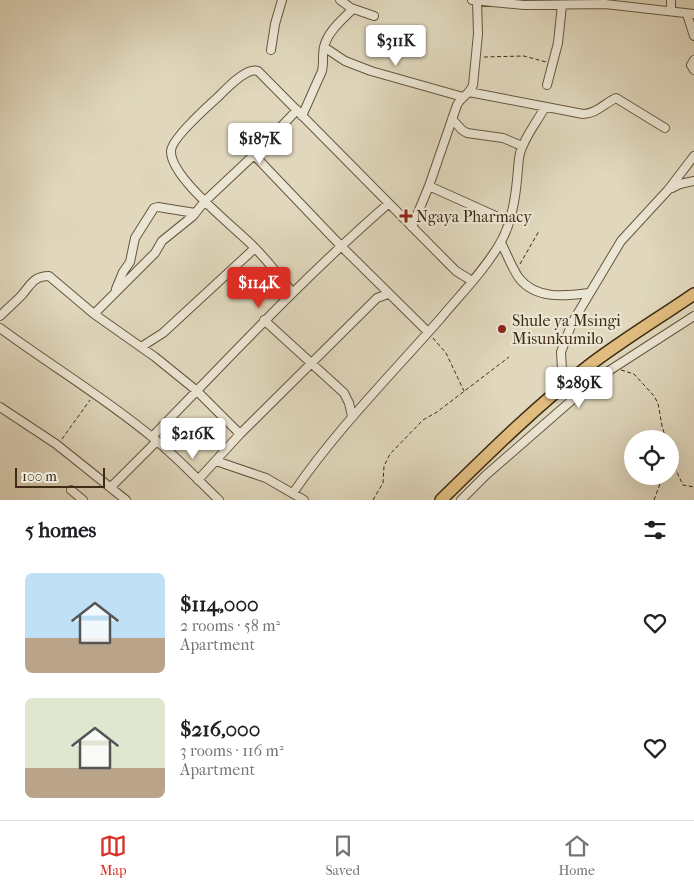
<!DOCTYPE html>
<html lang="en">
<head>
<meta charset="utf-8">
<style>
	body { margin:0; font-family:"IM FELL French Canon",serif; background:#f6f6f6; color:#202124; height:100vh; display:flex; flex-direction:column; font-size:19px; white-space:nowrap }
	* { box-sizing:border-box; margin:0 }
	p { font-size:16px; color:#757577 }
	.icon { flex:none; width:28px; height:28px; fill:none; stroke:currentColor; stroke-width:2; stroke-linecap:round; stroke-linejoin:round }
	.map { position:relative; height:500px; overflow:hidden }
	.side { display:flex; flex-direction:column; background:#fff; flex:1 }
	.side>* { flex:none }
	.fabs { position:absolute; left:624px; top:430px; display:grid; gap:10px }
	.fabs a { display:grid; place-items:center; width:55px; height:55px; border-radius:50%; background:#fff; box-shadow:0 5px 20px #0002; font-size:25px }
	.scale { position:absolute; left:15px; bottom:12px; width:90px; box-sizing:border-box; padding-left:5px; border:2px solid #3f2b13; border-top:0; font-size:14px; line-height:18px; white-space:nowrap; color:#3f2b13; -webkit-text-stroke:4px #ebe5d3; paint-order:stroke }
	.price { position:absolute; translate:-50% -42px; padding:0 11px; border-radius:5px; background:#fff; color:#222; font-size:16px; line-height:32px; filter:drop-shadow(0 1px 2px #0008) }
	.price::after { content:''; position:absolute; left:50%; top:30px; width:15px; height:11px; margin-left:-8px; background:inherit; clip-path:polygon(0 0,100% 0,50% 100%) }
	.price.current { background:#d93025; color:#fff }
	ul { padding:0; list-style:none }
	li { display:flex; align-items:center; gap:15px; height:125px; padding:0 25px }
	li span { display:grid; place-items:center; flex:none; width:140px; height:100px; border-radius:8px; color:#555 }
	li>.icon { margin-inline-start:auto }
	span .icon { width:60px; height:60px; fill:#fffc; stroke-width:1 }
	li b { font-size:21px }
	h2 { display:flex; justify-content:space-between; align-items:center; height:60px; padding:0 25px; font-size:21px }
	.dock { display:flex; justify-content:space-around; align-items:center; height:70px; border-top:1px solid #e0e0e0; background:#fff; font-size:14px; color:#757577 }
	.dock a { display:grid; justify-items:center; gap:2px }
	.dock .current { color:#d93025 }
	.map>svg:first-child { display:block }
</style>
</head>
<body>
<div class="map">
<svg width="694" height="500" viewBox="0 0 694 500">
	<rect width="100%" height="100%" fill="#e0d7bc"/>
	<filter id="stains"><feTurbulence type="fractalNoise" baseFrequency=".004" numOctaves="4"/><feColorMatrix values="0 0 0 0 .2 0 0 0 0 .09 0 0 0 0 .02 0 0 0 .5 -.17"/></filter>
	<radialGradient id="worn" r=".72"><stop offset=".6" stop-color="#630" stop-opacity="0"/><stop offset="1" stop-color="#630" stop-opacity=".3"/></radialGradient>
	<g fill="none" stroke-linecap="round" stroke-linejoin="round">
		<defs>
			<path id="minor" d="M 340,0 L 351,8 L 374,16
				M 472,0 L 524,5 L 605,4 L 694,14
				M 671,0 L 671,11
				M 687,14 L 694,36
				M 324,47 L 345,61 L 371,71 L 463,97
				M 271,50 L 275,24 L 282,0
				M 694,60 L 691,65 L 694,70
				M 547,85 L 558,43 L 562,5
				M 469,92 L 583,114 C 596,114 605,103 616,98 L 665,128
				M 302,116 L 322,71 C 324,63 322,55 324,47 C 328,31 342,20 353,9
				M 452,119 L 462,130 L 467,133 L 503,138 L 522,146
				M 254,155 L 340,245 L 428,332
				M 429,186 L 509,222
				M 672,188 L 680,184 L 694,181
				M 412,227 L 429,186 L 457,105 C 461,97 470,94 473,85 L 478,34 L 477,0
				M 501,243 C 507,254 512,268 519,278 C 536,300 566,296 589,293
				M 116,289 L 123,272 L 130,262 L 135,238 L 154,208 L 158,207 L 195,213
				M 292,292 C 280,277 268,261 255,248 C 237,229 170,178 171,151 C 171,139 208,106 218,97 C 226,89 246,67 258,71 L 445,260 L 456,271 L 472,281
				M 94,314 L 155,253 L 162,241 L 193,216 L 205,201 L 254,155 L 297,110
				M 0,316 C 7,309 14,303 21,296 C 30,286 33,276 49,276 L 94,314 L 155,357 L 197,391 L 240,434
				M 264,320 L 344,393 L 349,403 L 352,416
				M 0,328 C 50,365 104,397 152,437 C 176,456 197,479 219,500
				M 141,347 L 163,333 L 255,248
				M 563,387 L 561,352 L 572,323 L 621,241 L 668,190 L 694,156
				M 0,407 L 56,444 L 126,500
				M 152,437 C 230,357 304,277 388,204
				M 216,461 L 266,478 L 304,500
				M 198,480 L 240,434 L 377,298 L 388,294
				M 111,487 L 157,441
				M 71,490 L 83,500
				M 293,493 C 336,430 390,376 440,319 C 460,295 483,272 499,245 C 511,226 515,201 517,180 C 518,171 518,162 520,153 C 525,136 537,122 545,107
				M 461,500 L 486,475 L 579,394 L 607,372 L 694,316"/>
			<path id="highway" d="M 441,500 C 488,454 535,407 587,367 C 621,341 659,318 694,294"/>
		</defs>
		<use href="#minor" stroke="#67563d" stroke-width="10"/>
		<use href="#highway" stroke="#3f2b13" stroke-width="14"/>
		<path stroke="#3f2b13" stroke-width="1" stroke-dasharray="4 2.5" stroke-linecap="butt" d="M 484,57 L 524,56 L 546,62
			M 520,264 L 539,231
			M 433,338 L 446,353 L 464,391
			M 621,370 L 634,374 L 654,396 L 658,403 L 662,426 L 666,439
			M 62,439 L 90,400
			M 670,462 L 675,468 L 683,485 L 694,487
			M 373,500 L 383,483 L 384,466 L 390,454 L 423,420 L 437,412 L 509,357
			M 654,500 L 663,476"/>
		<use href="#minor" stroke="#ebe5d3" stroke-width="8"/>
		<use href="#highway" stroke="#e0bc7e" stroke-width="11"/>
	</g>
	<g fill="#8f2418" stroke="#ebe5d3" stroke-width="2">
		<path d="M403.5 208.5h5v5h5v5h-5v5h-5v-5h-5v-5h5z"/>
		<circle cx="502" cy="329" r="5"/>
	</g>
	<g text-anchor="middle" stroke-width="4.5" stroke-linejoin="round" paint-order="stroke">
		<g font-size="16" fill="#3f2b13" stroke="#ebe5d3" text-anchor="start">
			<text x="416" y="222">Ngaya Pharmacy</text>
			<text x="512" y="326">Shule ya Msingi<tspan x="512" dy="18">Misunkumilo</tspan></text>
		</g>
	</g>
	<rect width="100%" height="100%" filter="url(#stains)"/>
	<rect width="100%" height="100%" fill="url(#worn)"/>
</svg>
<div class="fabs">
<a><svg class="icon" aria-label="locate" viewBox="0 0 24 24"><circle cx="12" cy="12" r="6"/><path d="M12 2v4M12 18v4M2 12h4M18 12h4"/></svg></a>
</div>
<div class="scale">100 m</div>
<b class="price" style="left:396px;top:67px">$311K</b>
<b class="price" style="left:260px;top:165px">$187K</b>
<b class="price current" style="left:259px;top:309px">$114K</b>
<b class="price" style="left:579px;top:409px">$289K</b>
<b class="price" style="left:193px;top:460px">$216K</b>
</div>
<section class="side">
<h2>5 homes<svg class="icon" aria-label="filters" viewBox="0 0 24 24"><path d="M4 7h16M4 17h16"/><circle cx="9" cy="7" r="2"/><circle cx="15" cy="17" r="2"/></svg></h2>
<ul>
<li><span style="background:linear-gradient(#bfe0f5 65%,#b9a48a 0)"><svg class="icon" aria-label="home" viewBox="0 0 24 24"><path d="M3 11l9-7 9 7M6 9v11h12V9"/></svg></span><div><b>$114,000</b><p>2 rooms · 58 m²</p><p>Apartment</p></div><svg class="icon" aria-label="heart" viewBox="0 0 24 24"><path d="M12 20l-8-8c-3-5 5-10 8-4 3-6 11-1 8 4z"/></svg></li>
<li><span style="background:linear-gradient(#dfe7d0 70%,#b9a48a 0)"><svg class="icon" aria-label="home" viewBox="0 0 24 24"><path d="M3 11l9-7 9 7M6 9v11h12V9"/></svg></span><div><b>$216,000</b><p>3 rooms · 116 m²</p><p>Apartment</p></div><svg class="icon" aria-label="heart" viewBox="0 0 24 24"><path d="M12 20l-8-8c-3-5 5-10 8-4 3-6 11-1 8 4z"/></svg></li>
</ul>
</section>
<nav class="dock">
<a class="current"><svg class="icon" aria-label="map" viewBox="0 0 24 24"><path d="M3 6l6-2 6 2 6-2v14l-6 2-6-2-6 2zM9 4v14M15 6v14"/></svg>Map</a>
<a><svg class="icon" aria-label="saved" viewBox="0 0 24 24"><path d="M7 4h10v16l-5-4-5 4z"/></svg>Saved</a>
<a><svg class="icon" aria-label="home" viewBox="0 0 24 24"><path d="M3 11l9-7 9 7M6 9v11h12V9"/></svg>Home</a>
</nav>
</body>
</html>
